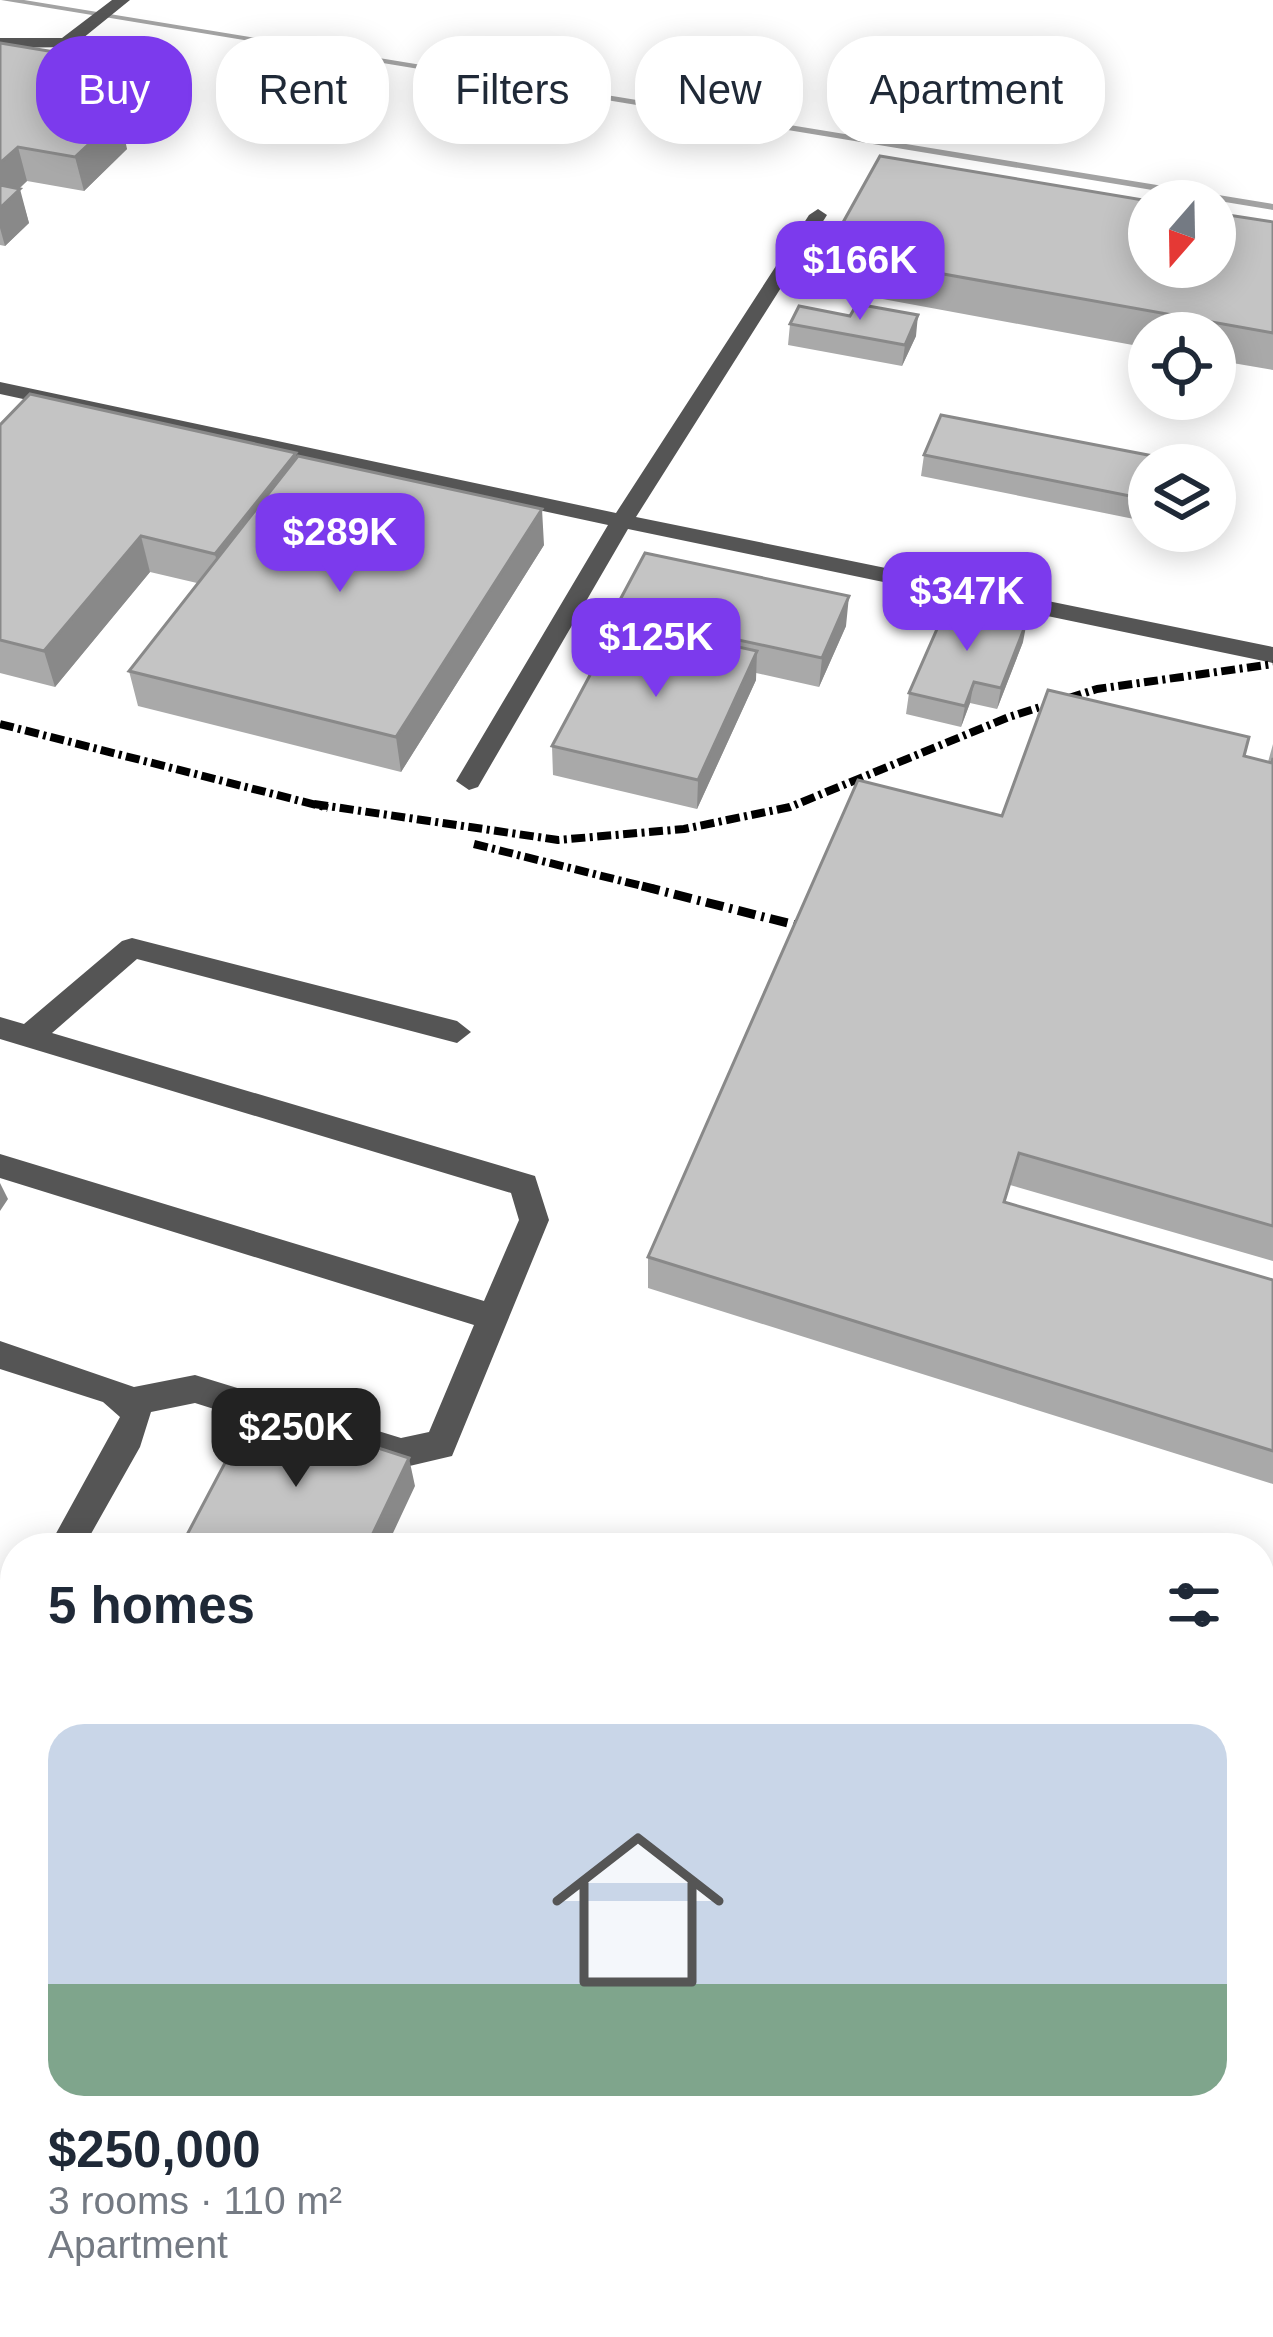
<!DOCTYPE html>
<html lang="en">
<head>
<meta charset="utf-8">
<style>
	body { margin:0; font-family:Arial,sans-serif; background:#f6f6f7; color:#1f2937; height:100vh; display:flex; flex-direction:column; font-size:45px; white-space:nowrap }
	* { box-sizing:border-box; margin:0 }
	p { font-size:39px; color:#747a83 }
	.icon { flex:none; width:66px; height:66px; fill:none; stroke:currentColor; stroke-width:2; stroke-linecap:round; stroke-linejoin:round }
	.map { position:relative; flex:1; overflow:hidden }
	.drawer { position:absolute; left:0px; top:1533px; width:1275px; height:804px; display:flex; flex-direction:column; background:#fff; border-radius:48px 48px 0 0; box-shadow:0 6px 30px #0003 }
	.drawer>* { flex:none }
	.banner { position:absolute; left:36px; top:36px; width:1203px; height:108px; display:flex; gap:24px }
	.needle { width:78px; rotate:200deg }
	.tools { position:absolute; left:1128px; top:180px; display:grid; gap:24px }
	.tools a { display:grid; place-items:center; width:108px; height:108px; border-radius:50%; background:#fff; box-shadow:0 6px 30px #0003; font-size:60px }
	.price { position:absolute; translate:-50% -102px; padding:0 27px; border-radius:24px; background:#7c3aed; color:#fff; font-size:39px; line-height:78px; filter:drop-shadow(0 3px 6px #0008) }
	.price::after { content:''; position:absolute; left:50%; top:72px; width:36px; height:27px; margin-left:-18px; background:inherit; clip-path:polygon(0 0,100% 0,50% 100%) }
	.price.selected { background:#222; color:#fff }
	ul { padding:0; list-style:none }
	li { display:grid; align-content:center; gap:24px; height:636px; padding:0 48px }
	li span { display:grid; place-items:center; height:372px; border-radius:36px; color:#555 }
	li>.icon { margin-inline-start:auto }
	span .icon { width:216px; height:216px; fill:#fffc; stroke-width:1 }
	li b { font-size:51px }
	h2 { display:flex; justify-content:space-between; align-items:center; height:144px; padding:0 48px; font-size:51px }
	.chip { padding:0 42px; border-radius:48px; background:#fff; box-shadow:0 6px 30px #0003; font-size:42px; line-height:108px }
	.chip.selected { background:#7c3aed; color:#fff }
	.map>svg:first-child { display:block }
</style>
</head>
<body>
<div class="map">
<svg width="1273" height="2337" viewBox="0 0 1273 2337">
	<rect width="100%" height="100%" fill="#fff"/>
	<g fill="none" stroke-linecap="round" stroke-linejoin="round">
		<path fill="#a3a3a3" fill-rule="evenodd" d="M 1,0 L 24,0 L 1273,204 L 1273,210 Z"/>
		<path fill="#555" fill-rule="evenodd" d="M 112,0 L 130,0 L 72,47 L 0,48 L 0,38 L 62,38 Z
			M 818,209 L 827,215 L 636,517 L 1273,647 L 1273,663 L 628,529 L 478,787 L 469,790 L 456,781 L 608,525 L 0,394 L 0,382 L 616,513 L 809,215 Z
			M 132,938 L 457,1021 L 471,1032 L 457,1043 L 137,959 L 52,1033 L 535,1176 L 549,1220 L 452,1456 L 401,1468 L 195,1403 L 151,1412 L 140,1447 L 83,1548 L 48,1548 L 120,1417 L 103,1402 L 0,1369 L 0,1341 L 134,1387 L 195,1375 L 401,1438 L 429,1432 L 474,1325 L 0,1178 L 0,1154 L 484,1301 L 519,1220 L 511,1193 L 0,1039 L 0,1017 L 24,1024 L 122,941 Z
			M 15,1619 L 15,1671 L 0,1680 L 0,1628 Z
			M 0,1792 L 15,1798 L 15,1836 L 0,1830 Z
			M 1260,2230 L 1273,2235 L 1273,2277 L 1260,2272 Z
			M 967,2322 L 1011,2322 L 1008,2337 L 964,2337 Z"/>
		<path stroke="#000" stroke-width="8" stroke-dasharray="14 4.5 3 4.5" stroke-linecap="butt" d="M 0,724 L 328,808
			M 314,804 L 558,840 L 684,829 L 790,807 L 1009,717 L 1097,689 L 1273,664
			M 474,844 L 654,889"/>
		<path stroke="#000" stroke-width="9" stroke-dasharray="18 6 3 6" stroke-linecap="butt" d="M 642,886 L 823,932"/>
	</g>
	<path fill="#a9a9a9" d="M 0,43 L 115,62 L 122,96 L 104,112 L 127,149 L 84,191 L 27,181 L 19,189 L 29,223 L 5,246 L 0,245 Z
		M 1273,222 L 1273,370 L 1215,360 L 1215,333 L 1149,333 L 1149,348 L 823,288 L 826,253 Z
		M 790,324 L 916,336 L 902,366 L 788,345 Z
		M 0,425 L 297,457 L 544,545 L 401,772 L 138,706 L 129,671 L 197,583 L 150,572 L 55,687 L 0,673 Z
		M 924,455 L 1149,465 L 1149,471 L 1134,519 L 921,476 Z
		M 613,613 L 846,626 L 819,687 L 756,673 L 756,680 L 697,809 L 553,775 L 552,746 L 613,632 Z
		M 1023,642 L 997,709 L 970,703 L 961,727 L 906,714 L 909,693 Z
		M 1273,744 L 1273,1261 L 1010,1185 L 1005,1202 L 1273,1280 L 1273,1484 L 648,1288 L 648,1257 L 1002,816 L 1244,756 L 1268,762 Z"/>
	<path fill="#898989" d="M 115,62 L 122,96 L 75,139 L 67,106 Z
		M 120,115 L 127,149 L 84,191 L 75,157 Z
		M 18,147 L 27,181 L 0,206 L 0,163 Z
		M 20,189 L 29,223 L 5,246 L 0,228 L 0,208 Z
		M 918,315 L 916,336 L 902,366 L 905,345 Z
		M 296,453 L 302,488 L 223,589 L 215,554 Z
		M 542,509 L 544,545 L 401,772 L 396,737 Z
		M 141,536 L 150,572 L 55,687 L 44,651 Z
		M 849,596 L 846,626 L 819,687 L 822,658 Z
		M 1027,621 L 1023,642 L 997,709 L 1001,688 Z
		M 757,651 L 756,680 L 697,809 L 698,780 Z
		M 974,682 L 970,703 L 961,727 L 965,706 Z
		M 0,1183 L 8,1199 L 0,1211 Z
		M 409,1458 L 415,1486 L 386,1548 L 366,1548 Z"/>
	<path fill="#c4c4c4" stroke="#898989" stroke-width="3" d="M 0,43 L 115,62 L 67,106 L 120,115 L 75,157 L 18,147 L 0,163 Z
		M 880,156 L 1149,201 L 1149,267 L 1215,267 L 1215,213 L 1273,222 L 1273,333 L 826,253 Z
		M 0,185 L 20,189 L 0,208 Z
		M 857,304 L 918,315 L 905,345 L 790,324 L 799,306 L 850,316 Z
		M 30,394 L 296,453 L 215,554 L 141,536 L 44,651 L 0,640 L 0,425 Z
		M 941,415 L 1153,456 L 1140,498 L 924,455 Z
		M 298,456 L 542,509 L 396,737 L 129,671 Z
		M 645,553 L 849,596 L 822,658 L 613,613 Z
		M 948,604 L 1027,621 L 1001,688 L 974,682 L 965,706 L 909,693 Z
		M 619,621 L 757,651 L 698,780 L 552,746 Z
		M 1048,690 L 1249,737 L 1244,756 L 1272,763 L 1273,758 L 1273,1226 L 1019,1153 L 1004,1202 L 1273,1280 L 1273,1451 L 648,1257 L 858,780 L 1002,816 Z
		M 254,1408 L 409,1458 L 366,1548 L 180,1548 Z
		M 626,1543 L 642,1548 L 624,1548 Z
		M 722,2322 L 872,2322 L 869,2337 L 718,2337 Z"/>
</svg>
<div class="tools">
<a><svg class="needle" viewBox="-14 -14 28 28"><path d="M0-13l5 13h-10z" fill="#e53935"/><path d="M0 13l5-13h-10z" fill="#747a83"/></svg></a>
<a><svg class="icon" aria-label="locate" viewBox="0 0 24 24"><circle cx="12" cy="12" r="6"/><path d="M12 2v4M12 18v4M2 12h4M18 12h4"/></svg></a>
<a><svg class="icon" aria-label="layers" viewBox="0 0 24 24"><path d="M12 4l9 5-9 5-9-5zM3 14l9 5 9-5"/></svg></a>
</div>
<b class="price" style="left:860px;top:323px">$166K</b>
<b class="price" style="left:340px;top:595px">$289K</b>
<b class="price" style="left:967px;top:654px">$347K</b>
<b class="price" style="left:656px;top:700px">$125K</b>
<b class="price selected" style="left:296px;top:1490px">$250K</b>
<div class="banner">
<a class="chip selected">Buy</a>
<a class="chip">Rent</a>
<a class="chip">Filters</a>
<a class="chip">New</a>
<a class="chip">Apartment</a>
</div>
<section class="drawer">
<h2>5 homes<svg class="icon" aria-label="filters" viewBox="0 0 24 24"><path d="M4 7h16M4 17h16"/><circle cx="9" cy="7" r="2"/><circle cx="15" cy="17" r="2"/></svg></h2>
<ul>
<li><span style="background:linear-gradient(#c9d6e8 70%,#7fa58c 0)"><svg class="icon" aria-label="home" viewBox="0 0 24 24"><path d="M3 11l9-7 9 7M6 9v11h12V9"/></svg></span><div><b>$250,000</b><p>3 rooms · 110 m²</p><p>Apartment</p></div></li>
</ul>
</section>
</div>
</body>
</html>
